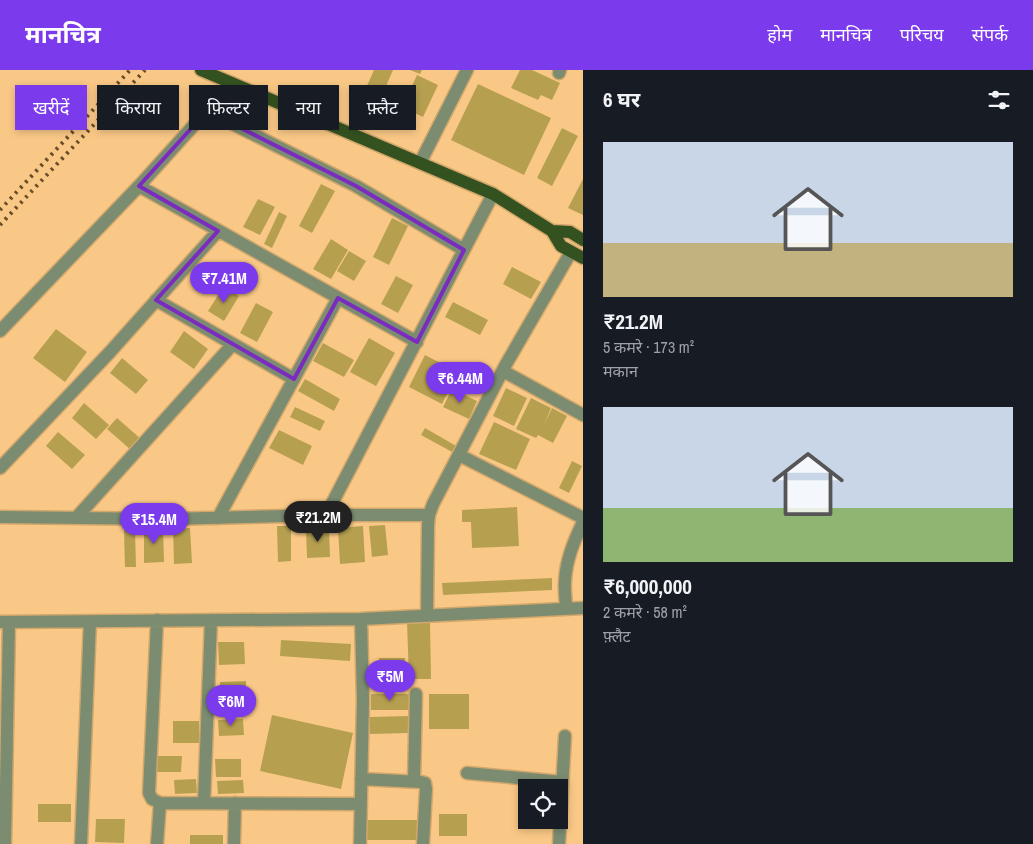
<!DOCTYPE html>
<html lang="hi">
<head>
<meta charset="utf-8">
<style>
	body { margin:0; font-family:"Archivo Narrow","Noto Sans Devanagari",sans-serif; background:#242831; color:#f1f3f6; height:100vh; display:flex; flex-direction:column; font-size:19px; white-space:nowrap }
	* { box-sizing:border-box; margin:0 }
	p { font-size:16px; color:#9ea1a6 }
	.icon { flex:none; width:28px; height:28px; fill:none; stroke:currentColor; stroke-width:2; stroke-linecap:round; stroke-linejoin:round }
	.map { position:relative; flex:1; overflow:hidden }
	.drawer { display:flex; flex-direction:column; background:#171b24; width:450px }
	.drawer>* { flex:none }
	.banner { position:absolute; left:15px; top:15px; width:475px; height:45px; display:flex; gap:10px }
	.tools { position:absolute; left:518px; top:709px; display:grid; gap:10px }
	.tools a { display:grid; place-items:center; width:50px; height:50px; border-radius:0px; background:#171b24; box-shadow:0 2px 8px #0003; font-size:25px }
	.price { position:absolute; translate:-50% -42px; padding:0 11px; border-radius:18px; background:#7c3aed; color:#fff; font-size:16px; line-height:32px; filter:drop-shadow(0 1px 2px #0008) }
	.price::after { content:''; position:absolute; left:50%; top:30px; width:15px; height:11px; margin-left:-8px; background:inherit; clip-path:polygon(0 0,100% 0,50% 100%) }
	.price.current { background:#222; color:#fff }
	ul { padding:0; list-style:none }
	li { display:grid; align-content:center; gap:10px; height:265px; padding:0 20px }
	li span { display:grid; place-items:center; height:155px; border-radius:0px; color:#555 }
	li>.icon { margin-inline-start:auto }
	span .icon { width:90px; height:90px; fill:#fffc; stroke-width:1 }
	li b { font-size:21px }
	h2 { display:flex; justify-content:space-between; align-items:center; height:60px; padding:0 20px; font-size:21px }
	.tag { padding:0 18px; border-radius:0px; background:#171b24; box-shadow:0 2px 8px #0003; font-size:18px; line-height:45px }
	.tag.current { background:#7c3aed; color:#fff }
	header { display:flex; align-items:center; gap:30px; box-sizing:border-box; height:70px; padding:0 25px; background:#7c3aed; color:#fff }
	header strong { font-size:24px }
	nav { display:flex; gap:28px; margin-inline-start:auto; font-size:18px }
	main { display:flex; flex:1; min-height:0 }
	.map>svg:first-child { display:block }
</style>
</head>
<body>
<header>
<strong>मानचित्र</strong>
<nav><a>होम</a><a>मानचित्र</a><a>परिचय</a><a>संपर्क</a></nav>
</header>
<main>
<div class="map">
<svg width="583" height="774" viewBox="0 0 583 774">
	<rect width="100%" height="100%" fill="#fac886"/>
	<path fill="#b6a050" d="M 374,0 L 393,0 L 379,32 L 363,25 Z
		M 410,0 L 422,0 L 420,4 Z
		M 520,0 L 532,0 L 560,13 L 552,30 L 541,25 L 538,30 L 511,18 Z
		M 417,5 L 438,15 L 423,47 L 402,37 Z
		M 478,14 L 551,48 L 524,105 L 451,70 Z
		M 562,58 L 578,66 L 552,116 L 537,108 Z
		M 583,109 L 583,145 L 568,138 Z
		M 321,114 L 335,121 L 312,163 L 299,156 Z
		M 258,129 L 275,137 L 260,165 L 243,157 Z
		M 279,142 L 287,146 L 272,178 L 264,174 Z
		M 392,148 L 408,156 L 389,195 L 373,187 Z
		M 331,169 L 348,180 L 331,209 L 313,199 Z
		M 349,181 L 366,191 L 354,211 L 337,201 Z
		M 512,197 L 541,212 L 531,229 L 503,214 Z
		M 396,206 L 413,215 L 398,243 L 381,234 Z
		M 224,216 L 239,226 L 224,251 L 208,241 Z
		M 453,232 L 488,250 L 480,265 L 445,247 Z
		M 256,233 L 273,242 L 257,272 L 240,263 Z
		M 56,259 L 87,282 L 65,312 L 33,288 Z
		M 184,261 L 208,279 L 194,299 L 170,282 Z
		M 369,268 L 395,283 L 376,316 L 350,302 Z
		M 323,273 L 354,290 L 344,307 L 313,291 Z
		M 425,285 L 458,302 L 442,334 L 409,317 Z
		M 122,288 L 148,310 L 136,324 L 110,303 Z
		M 305,309 L 340,329 L 334,341 L 298,321 Z
		M 506,318 L 527,328 L 514,356 L 493,346 Z
		M 452,319 L 477,331 L 469,349 L 443,337 Z
		M 531,328 L 551,338 L 544,355 L 552,338 L 567,346 L 553,373 L 538,365 L 536,368 L 516,359 Z
		M 84,333 L 109,355 L 96,369 L 72,348 Z
		M 295,337 L 325,351 L 320,361 L 290,347 Z
		M 117,348 L 141,369 L 131,380 L 107,359 Z
		M 494,352 L 530,369 L 516,400 L 479,384 Z
		M 425,358 L 458,377 L 454,383 L 421,365 Z
		M 279,360 L 312,376 L 303,395 L 269,378 Z
		M 58,362 L 85,385 L 72,399 L 46,376 Z
		M 572,391 L 582,396 L 569,423 L 559,418 Z
		M 517,437 L 519,476 L 472,478 L 471,452 L 462,452 L 462,440 Z
		M 385,455 L 388,485 L 372,487 L 369,456 Z
		M 277,456 L 291,456 L 291,491 L 278,492 Z
		M 363,456 L 365,492 L 340,494 L 338,458 Z
		M 144,458 L 163,458 L 164,492 L 144,493 Z
		M 190,458 L 192,493 L 174,494 L 173,459 Z
		M 329,458 L 330,487 L 307,488 L 306,459 Z
		M 135,459 L 136,497 L 125,497 L 124,460 Z
		M 552,508 L 552,520 L 443,525 L 442,513 Z
		M 407,552 L 430,552 L 431,609 L 409,609 Z
		M 281,570 L 351,574 L 350,591 L 280,586 Z
		M 218,572 L 244,572 L 245,594 L 219,595 Z
		M 379,588 L 405,588 L 405,610 L 379,609 Z
		M 246,611 L 246,621 L 220,622 L 220,612 Z
		M 371,624 L 409,624 L 409,640 L 371,640 Z
		M 429,624 L 469,624 L 469,659 L 429,659 Z
		M 272,645 L 353,663 L 341,719 L 260,701 Z
		M 409,646 L 409,663 L 370,664 L 370,647 Z
		M 243,649 L 244,665 L 219,666 L 218,650 Z
		M 173,651 L 199,651 L 199,673 L 173,673 Z
		M 157,686 L 182,686 L 181,702 L 157,702 Z
		M 215,689 L 241,689 L 241,707 L 216,707 Z
		M 196,709 L 197,723 L 175,724 L 174,710 Z
		M 243,710 L 244,723 L 218,724 L 217,711 Z
		M 38,734 L 71,734 L 71,752 L 38,752 Z
		M 439,744 L 467,744 L 467,766 L 439,766 Z
		M 96,749 L 125,749 L 124,773 L 95,772 Z
		M 365,750 L 417,750 L 417,770 L 365,770 Z
		M 190,765 L 223,765 L 223,774 L 190,774 Z"/>
	<g fill="none" stroke-linecap="round" stroke-linejoin="round">
		<defs>
			<path id="street" d="M 559,3 L 560,0
				M 207,41 L 356,116 L 464,180
				M 420,93 L 467,0
				M 139,116 L 417,272
				M 156,230 L 294,309
				M 0,261 L 139,116 L 232,13
				M 503,301 L 583,345
				M 459,385 L 583,448
				M 0,398 L 110,282 L 218,161
				M 326,445 L 493,124
				M 0,447 L 167,449 L 326,445 L 429,445
				M 76,448 L 233,274
				M 218,448 L 338,228
				M 566,539 C 566,530 564,520 565,511 C 566,490 574,471 583,452
				M 427,546 L 428,455 L 429,445 L 433,434 L 505,296 L 571,182
				M 157,550 L 149,723 L 152,729 L 160,733 L 361,734
				M 0,552 L 361,549 L 583,538
				M 467,703 L 562,712
				M 361,709 L 421,712 L 425,713 L 426,719 L 423,774
				M 414,711 L 416,624
				M 204,732 L 211,550
				M 5,774 L 9,552
				M 81,774 L 90,551
				M 157,774 L 160,733
				M 234,774 L 235,733
				M 360,774 L 363,630 L 361,549
				M 559,774 L 565,666"/>
			<path id="primary" d="M 201,0 L 493,124 L 552,161 L 561,176 L 583,188
				M 552,161 L 570,162 L 583,170"/>
		</defs>
		<use href="#street" stroke="#d2a76c" stroke-width="15"/>
		<use href="#primary" stroke="#d2a76c" stroke-width="15"/>
		<use href="#street" stroke="#7b8c71" stroke-width="12"/>
		<use href="#primary" stroke="#34521f" stroke-width="12"/>
		<path stroke="#694e27" stroke-width="4" stroke-dasharray="2.5 5" stroke-linecap="butt" d="M 0,140 L 130,0
			M 0,155 L 145,0"/>
	</g>
	<path fill="none" stroke="#7b2cbf" stroke-width="4" stroke-linejoin="round" d="M 207,41 L 356,116 L 464,180 L 417,272 L 338,228 L 294,309 L 156,230 L 218,161 L 139,116 Z"/>
</svg>
<div class="tools">
<a><svg class="icon" aria-label="locate" viewBox="0 0 24 24"><circle cx="12" cy="12" r="6"/><path d="M12 2v4M12 18v4M2 12h4M18 12h4"/></svg></a>
</div>
<b class="price" style="left:224px;top:234px">₹7.41M</b>
<b class="price" style="left:460px;top:334px">₹6.44M</b>
<b class="price current" style="left:318px;top:473px">₹21.2M</b>
<b class="price" style="left:154px;top:475px">₹15.4M</b>
<b class="price" style="left:390px;top:632px">₹5M</b>
<b class="price" style="left:231px;top:657px">₹6M</b>
<div class="banner">
<a class="tag current">खरीदें</a>
<a class="tag">किराया</a>
<a class="tag">फ़िल्टर</a>
<a class="tag">नया</a>
<a class="tag">फ़्लैट</a>
</div>
</div>
<section class="drawer">
<h2>6 घर<svg class="icon" aria-label="filters" viewBox="0 0 24 24"><path d="M4 7h16M4 17h16"/><circle cx="9" cy="7" r="2"/><circle cx="15" cy="17" r="2"/></svg></h2>
<ul>
<li><span style="background:linear-gradient(#c9d6e8 65%,#c2b280 0)"><svg class="icon" aria-label="home" viewBox="0 0 24 24"><path d="M3 11l9-7 9 7M6 9v11h12V9"/></svg></span><div><b>₹21.2M</b><p>5 कमरे · 173 m²</p><p>मकान</p></div></li>
<li><span style="background:linear-gradient(#c9d6e8 65%,#8fb573 0)"><svg class="icon" aria-label="home" viewBox="0 0 24 24"><path d="M3 11l9-7 9 7M6 9v11h12V9"/></svg></span><div><b>₹6,000,000</b><p>2 कमरे · 58 m²</p><p>फ़्लैट</p></div></li>
</ul>
</section>
</main>
</body>
</html>
